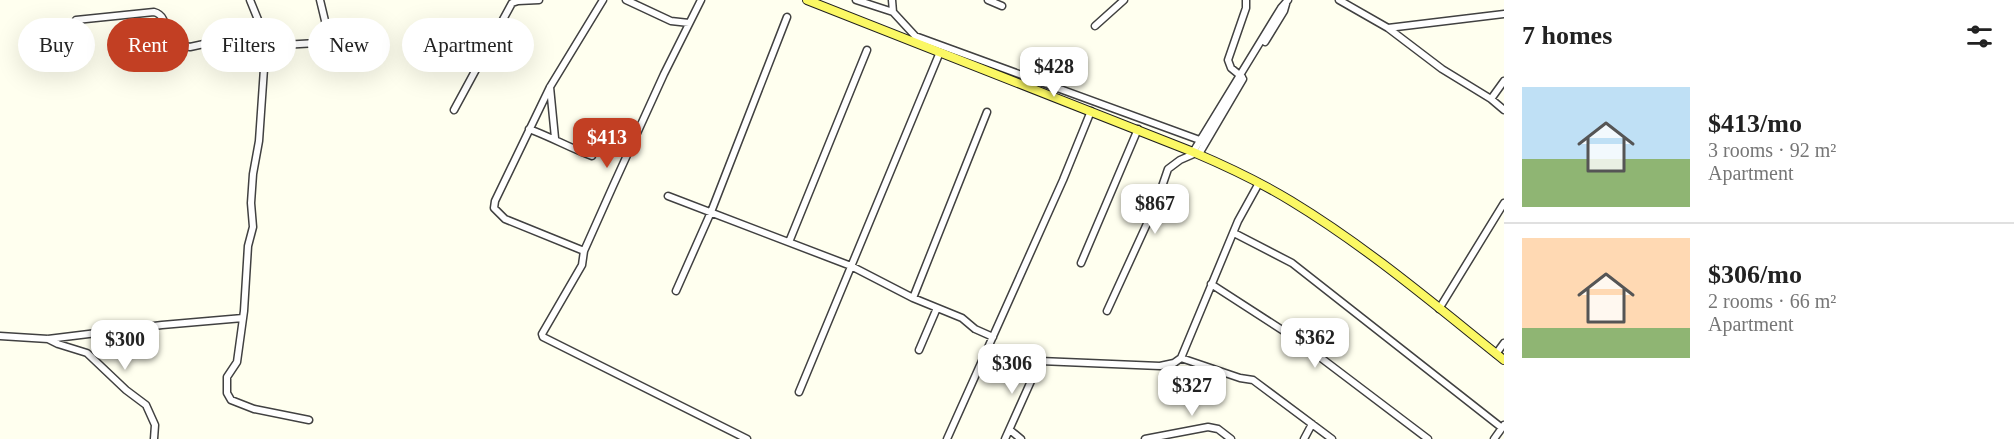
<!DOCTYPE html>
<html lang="en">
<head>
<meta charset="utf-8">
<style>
	body { margin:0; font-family:"Times New Roman",serif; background:#f2f2f2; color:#222; height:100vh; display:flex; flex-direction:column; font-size:22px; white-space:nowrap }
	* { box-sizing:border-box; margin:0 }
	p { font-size:20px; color:#767676 }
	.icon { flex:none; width:33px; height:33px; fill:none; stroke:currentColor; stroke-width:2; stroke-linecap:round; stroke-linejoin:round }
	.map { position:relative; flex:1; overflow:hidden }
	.drawer { display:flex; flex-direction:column; background:#fff; width:510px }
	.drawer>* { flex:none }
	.guide { position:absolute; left:18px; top:18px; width:570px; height:54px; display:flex; gap:12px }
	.price { position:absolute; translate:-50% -51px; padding:0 14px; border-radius:12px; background:#fff; color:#222; font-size:20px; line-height:39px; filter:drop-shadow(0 2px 3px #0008) }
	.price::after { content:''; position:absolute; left:50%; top:36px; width:18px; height:14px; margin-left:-9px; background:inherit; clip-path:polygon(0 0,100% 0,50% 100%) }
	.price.current { background:#c23f23; color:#fff }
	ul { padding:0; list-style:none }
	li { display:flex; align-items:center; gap:18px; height:150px; padding:0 18px }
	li+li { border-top:2px solid #e0e0e0 }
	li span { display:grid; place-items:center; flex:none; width:168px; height:120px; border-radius:0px; color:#555 }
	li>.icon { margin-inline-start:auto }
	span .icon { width:72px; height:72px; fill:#fffc; stroke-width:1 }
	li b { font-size:26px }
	h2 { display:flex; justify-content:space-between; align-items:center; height:72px; padding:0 18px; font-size:26px }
	.chip { padding:0 21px; border-radius:27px; background:#fff; box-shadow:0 6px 24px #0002; font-size:21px; line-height:54px }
	.chip.current { background:#c23f23; color:#fff }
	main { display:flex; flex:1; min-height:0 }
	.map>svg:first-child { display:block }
</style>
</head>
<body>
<main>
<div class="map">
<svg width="1504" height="439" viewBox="0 0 1504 439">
	<rect width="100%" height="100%" fill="#ffffef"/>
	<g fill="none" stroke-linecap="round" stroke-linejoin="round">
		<defs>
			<path id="minor" d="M 250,0 L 261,27 L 265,54 L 259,141 L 253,174 L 251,203 L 253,227 L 248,246 L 244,311 L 237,362 L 227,377 L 227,393 L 231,400 L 254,409 L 309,420
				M 626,0 L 671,21 L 689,23
				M 701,0 L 664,74 L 613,186 L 584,251 L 582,265 L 542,334 L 543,337 L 747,439
				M 856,0 L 893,12
				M 892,0 L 893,12 L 917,38
				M 988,0 L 1002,6
				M 1339,0 L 1388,28 L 1442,69 L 1491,99 L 1504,110
				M 76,20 L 154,12 C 169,16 163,33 169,43 L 190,47 L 213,42 L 265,46 L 317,43 L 323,41 L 327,29 L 320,0
				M 1095,26 L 1124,0
				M 1388,28 L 1504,14
				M 915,36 L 1205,142
				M 1265,42 L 1284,11 L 1286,4
				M 1242,77 L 1231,68 L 1228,60 L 1246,8 L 1246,0
				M 550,87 L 555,138
				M 1491,99 L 1504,81
				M 454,110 L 512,3 L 518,1 L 539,0
				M 529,129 C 551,137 570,148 592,156
				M 1193,152 L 1281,8 L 1288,0
				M 1199,154 L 1243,79
				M 668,196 L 851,266 L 913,298 L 962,318 L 975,329 L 993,337
				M 1234,233 L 1292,263 L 1502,428
				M 789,242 L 867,50
				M 584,251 L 505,219 L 494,208 L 495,201 L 550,87 L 603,0
				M 1081,263 L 1138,129
				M 1211,284 L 1296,339 L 1428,439
				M 676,291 L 711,212 L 787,17
				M 913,298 L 987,112
				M 1439,309 L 1504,203
				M 1107,311 L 1156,204 L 1168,169 L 1180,160 L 1196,153
				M 0,336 L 48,339 L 162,325 L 243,318
				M 48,339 L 58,344 L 87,353 L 126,390 L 146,405 L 155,425 L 154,439
				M 989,346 L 1040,361 L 1160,366 L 1174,363 L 1181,358 L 1238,221 L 1259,183
				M 919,350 L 937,308
				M 1496,354 L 1504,343
				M 1181,358 L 1240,378 L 1253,380 L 1332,439
				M 799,392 L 940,52
				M 1010,430 L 1021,439
				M 947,439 L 1063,180 L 1091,111
				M 1005,439 L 1040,361
				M 1145,439 L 1208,427 L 1218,429 L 1231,439
				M 1304,439 L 1312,424
				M 1494,439 L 1504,425"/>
			<path id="major" d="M 807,0 L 1193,152 C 1226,166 1260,182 1291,201 C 1367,247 1435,305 1504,360"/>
		</defs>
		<use href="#minor" stroke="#414141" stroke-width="9"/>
		<use href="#major" stroke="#1f1f1f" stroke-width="10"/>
		<use href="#minor" stroke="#fff" stroke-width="6"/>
		<use href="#major" stroke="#fbf864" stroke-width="8"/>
	</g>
</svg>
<b class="price" style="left:1054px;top:98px">$428</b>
<b class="price current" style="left:607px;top:169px">$413</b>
<b class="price" style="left:1155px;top:235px">$867</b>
<b class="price" style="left:1315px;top:369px">$362</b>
<b class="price" style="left:125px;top:371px">$300</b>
<b class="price" style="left:1012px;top:395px">$306</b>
<b class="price" style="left:1192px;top:417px">$327</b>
<div class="guide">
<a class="chip">Buy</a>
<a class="chip current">Rent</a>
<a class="chip">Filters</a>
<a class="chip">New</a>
<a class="chip">Apartment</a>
</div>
</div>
<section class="drawer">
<h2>7 homes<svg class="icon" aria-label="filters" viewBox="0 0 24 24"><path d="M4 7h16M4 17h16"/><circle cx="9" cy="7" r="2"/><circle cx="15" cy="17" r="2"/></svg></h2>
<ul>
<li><span style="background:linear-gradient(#bfe0f5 60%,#8fb573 0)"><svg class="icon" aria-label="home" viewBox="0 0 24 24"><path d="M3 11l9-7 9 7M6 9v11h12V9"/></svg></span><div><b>$413/mo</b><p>3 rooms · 92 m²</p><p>Apartment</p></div></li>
<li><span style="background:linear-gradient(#ffd9b3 75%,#8fb573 0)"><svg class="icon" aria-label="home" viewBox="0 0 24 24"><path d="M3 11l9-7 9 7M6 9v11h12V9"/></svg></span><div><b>$306/mo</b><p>2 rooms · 66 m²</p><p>Apartment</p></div></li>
</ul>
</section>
</main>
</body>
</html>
